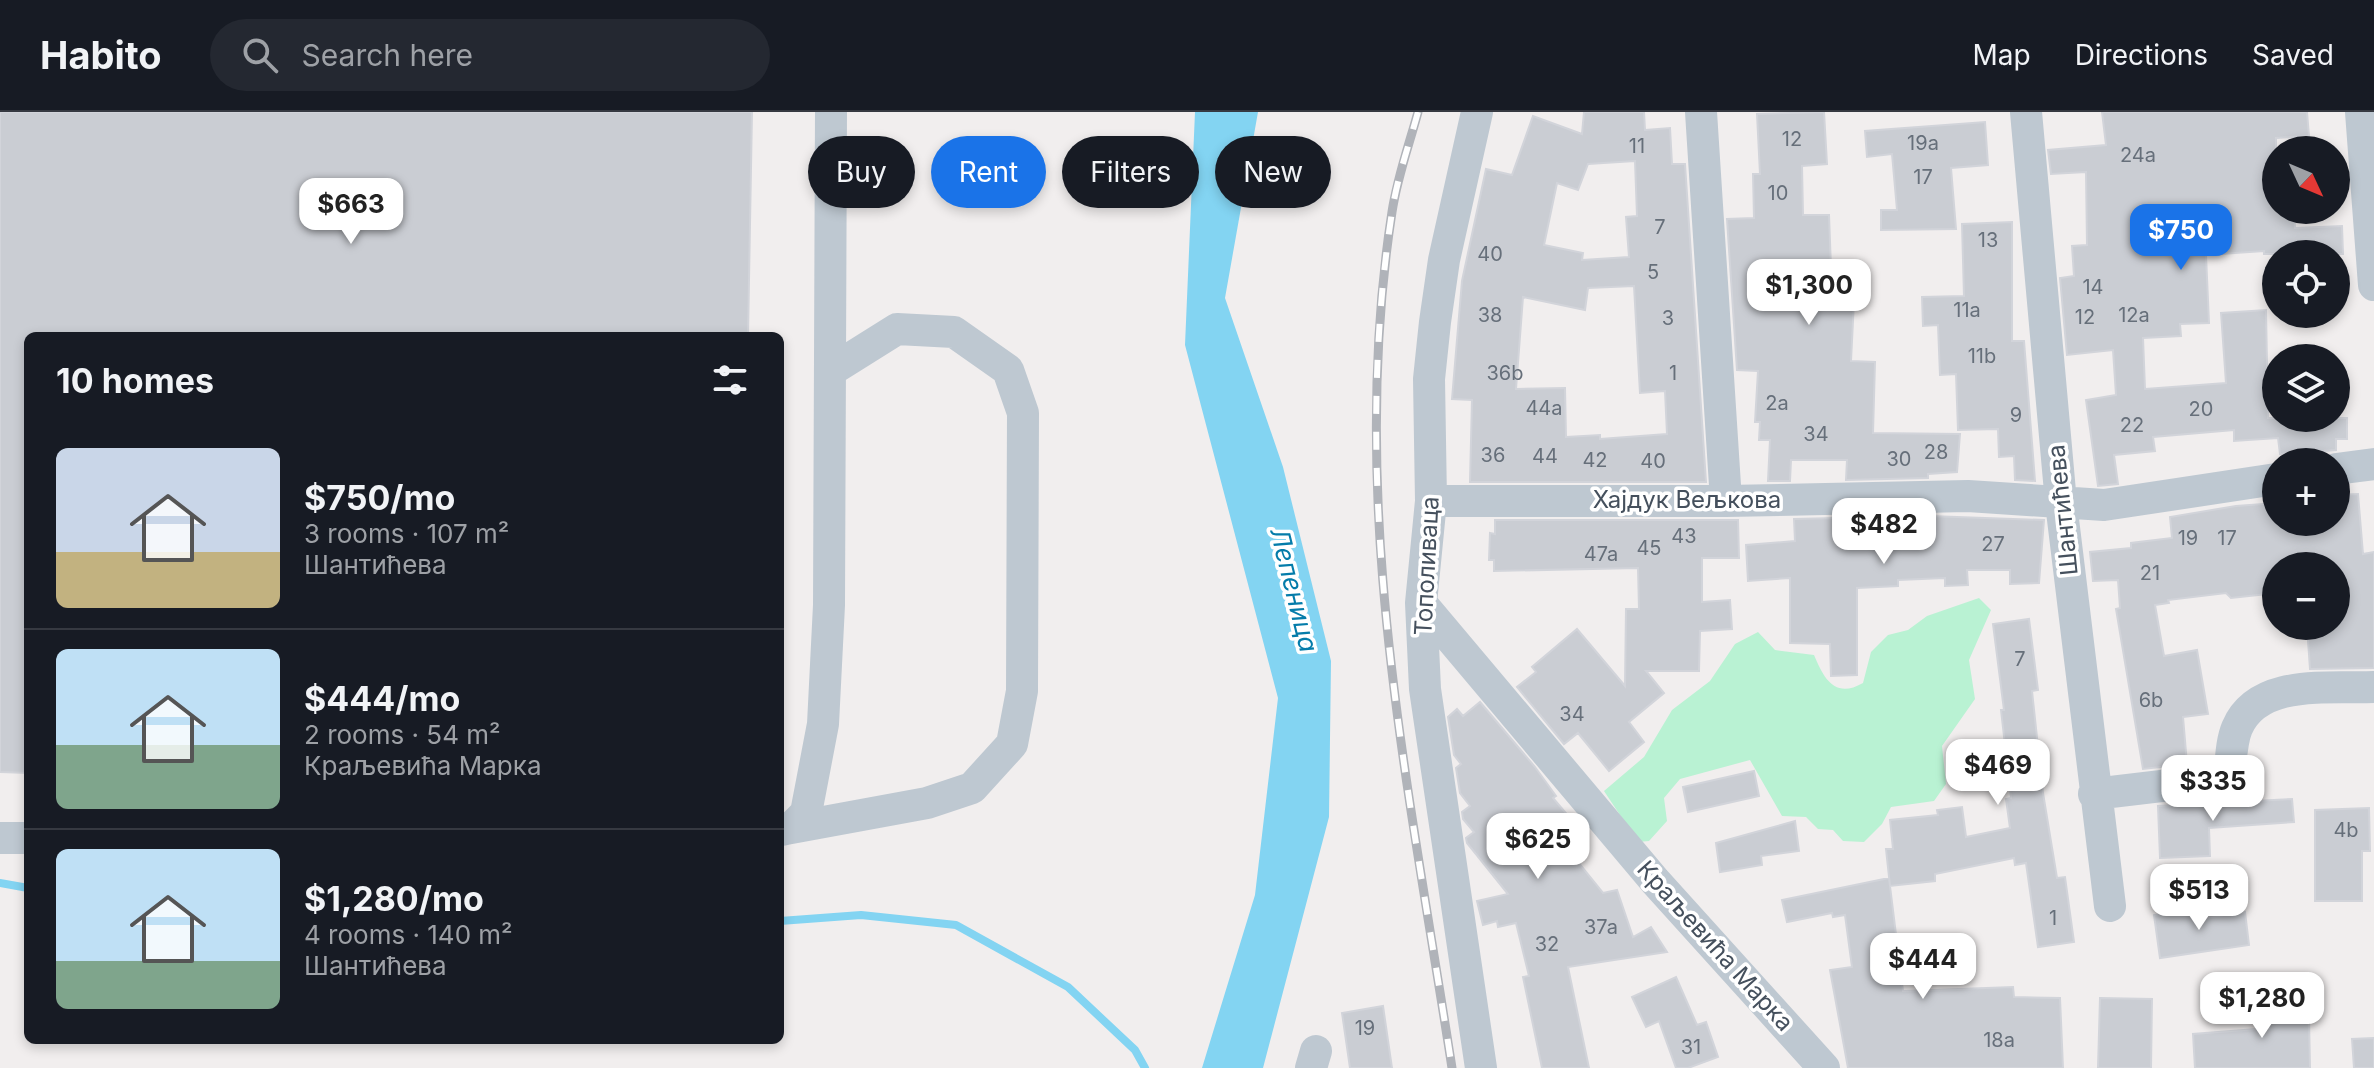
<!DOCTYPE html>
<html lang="en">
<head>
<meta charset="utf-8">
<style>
	body { margin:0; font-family:Inter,sans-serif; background:#242831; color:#f1f3f6; height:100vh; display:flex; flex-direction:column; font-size:30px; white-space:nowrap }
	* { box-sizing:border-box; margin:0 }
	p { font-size:26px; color:#9ea1a6 }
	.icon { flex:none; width:44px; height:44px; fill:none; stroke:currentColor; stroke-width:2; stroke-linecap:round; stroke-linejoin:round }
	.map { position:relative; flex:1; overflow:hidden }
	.details { position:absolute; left:24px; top:220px; width:760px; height:712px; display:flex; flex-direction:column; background:#171b24; border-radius:12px; box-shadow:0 4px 12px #0003 }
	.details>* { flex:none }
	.banner { position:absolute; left:808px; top:24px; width:760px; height:72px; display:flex; gap:16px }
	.needle { width:52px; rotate:134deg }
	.fabs { position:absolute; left:2262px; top:24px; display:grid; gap:16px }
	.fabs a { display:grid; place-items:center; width:88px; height:88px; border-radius:50%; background:#171b24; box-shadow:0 4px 12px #0003; font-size:40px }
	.price { position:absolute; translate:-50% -68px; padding:0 18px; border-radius:16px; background:#fff; color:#222; font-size:26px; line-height:52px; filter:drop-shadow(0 2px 4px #0008) }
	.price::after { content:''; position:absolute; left:50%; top:48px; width:24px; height:18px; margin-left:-12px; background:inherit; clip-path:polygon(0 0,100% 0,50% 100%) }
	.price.selected { background:#1a73e8; color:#fff }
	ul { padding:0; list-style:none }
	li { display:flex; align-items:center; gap:24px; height:200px; padding:0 32px }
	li+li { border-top:2px solid #363941 }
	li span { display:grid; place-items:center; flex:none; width:224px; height:160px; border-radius:12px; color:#555 }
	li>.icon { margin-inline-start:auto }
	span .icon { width:96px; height:96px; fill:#fffc; stroke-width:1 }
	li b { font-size:34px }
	h2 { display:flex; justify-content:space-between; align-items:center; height:96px; padding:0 32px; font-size:34px }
	.tag { padding:0 28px; border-radius:36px; background:#171b24; box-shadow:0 4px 12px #0003; font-size:28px; line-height:72px }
	.tag.selected { background:#1a73e8; color:#fff }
	header { display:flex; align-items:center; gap:48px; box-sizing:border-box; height:112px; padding:0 40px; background:#171b24; border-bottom:2px solid #363941 }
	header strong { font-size:38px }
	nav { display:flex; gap:44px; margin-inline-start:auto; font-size:28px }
	.search { width:560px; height:72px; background:#242831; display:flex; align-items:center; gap:20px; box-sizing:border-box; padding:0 28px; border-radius:44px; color:#9ea1a6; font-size:30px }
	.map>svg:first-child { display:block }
</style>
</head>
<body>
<header>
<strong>Habito</strong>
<div class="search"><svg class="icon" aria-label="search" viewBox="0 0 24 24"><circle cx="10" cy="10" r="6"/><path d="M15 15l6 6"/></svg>Search here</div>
<nav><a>Map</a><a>Directions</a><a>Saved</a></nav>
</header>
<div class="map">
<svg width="2374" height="956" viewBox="0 0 2374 956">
	<rect width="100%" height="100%" fill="#f1eeee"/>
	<path fill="#b9f2d3" d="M 1979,486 L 1991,498 L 1969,548 L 1975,587 L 1942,634 L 1946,672 L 1934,689 L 1891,695 L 1882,712 L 1864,730 L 1843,729 L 1833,718 L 1818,717 L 1806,705 L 1782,704 L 1750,648 L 1680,667 L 1664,686 L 1667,709 L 1649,729 L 1638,730 L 1604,679 L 1644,645 L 1672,598 L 1710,569 L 1735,532 L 1758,520 L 1775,538 L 1814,543 C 1824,567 1835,587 1863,571 L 1871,540 L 1888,523 L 1908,518 L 1927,504 Z"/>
	<path fill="#83d4f2" d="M 1195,0 L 1258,0 L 1225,186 L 1283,355 L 1331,549 L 1329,705 L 1263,956 L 1202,956 L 1255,783 L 1278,586 L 1185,233 Z"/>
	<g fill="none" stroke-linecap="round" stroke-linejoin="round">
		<path stroke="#83d4f2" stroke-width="8" d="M 0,771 L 28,776
			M 780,809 L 861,803 L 956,813 L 1068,875 L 1135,938 L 1145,956"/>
	</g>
	<path fill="#cacdd3" stroke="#d2d4da" stroke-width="2" fill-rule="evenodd" d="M 0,0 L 752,0 L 748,224 L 28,224 L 28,661 L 0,660 Z
		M 1584,0 L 1644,0 L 1645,18 L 1670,16 L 1672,52 L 1685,52 L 1706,370 L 1470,370 L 1472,288 L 1452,287 L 1462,169 L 1486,57 L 1512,63 L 1533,4 L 1582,22 ZM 1635,49 L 1637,104 L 1626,105 L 1629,145 L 1582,148 L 1583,141 L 1544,133 L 1557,71 L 1578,78 L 1588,52 ZM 1634,174 L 1640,281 L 1665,279 L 1667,322 L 1600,327 L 1600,323 L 1566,325 L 1565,276 L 1516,277 L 1523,185 L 1585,198 L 1588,176 Z
		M 1824,0 L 1827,52 L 1802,54 L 1803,103 L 1829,103 L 1831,156 L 1835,155 L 1836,188 L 1854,189 L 1851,249 L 1875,250 L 1873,321 L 1960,322 L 1957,360 L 1928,362 L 1928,366 L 1846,368 L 1847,348 L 1791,348 L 1790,369 L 1768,369 L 1770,328 L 1759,328 L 1760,310 L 1755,310 L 1758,259 L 1737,258 L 1727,107 L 1754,106 L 1753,62 L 1760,62 L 1757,2 Z
		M 2102,0 L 2307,0 L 2309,24 L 2276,26 L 2276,98 L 2294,98 L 2295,116 L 2342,114 L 2343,142 L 2264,142 L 2264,139 L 2206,143 L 2209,211 L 2180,212 L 2181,224 L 2143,226 L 2145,277 L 2226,271 L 2221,201 L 2266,198 L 2268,306 L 2347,306 L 2347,327 L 2336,327 L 2336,338 L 2280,342 L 2278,326 L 2234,329 L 2234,318 L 2153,325 L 2155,339 L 2114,343 L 2118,372 L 2098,374 L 2086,288 L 2116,283 L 2113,238 L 2067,243 L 2060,166 L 2074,164 L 2072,134 L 2087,133 L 2086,60 L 2051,62 L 2048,38 L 2106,33 Z
		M 1985,10 L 1988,53 L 1951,56 L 1956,117 L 1881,118 L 1881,98 L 1897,98 L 1892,42 L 1867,45 L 1865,19 Z
		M 2012,110 L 2012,229 L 2024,229 L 2035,369 L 2015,368 L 2014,344 L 1999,345 L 1998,317 L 1958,318 L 1956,262 L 1940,263 L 1938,213 L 1923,214 L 1922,185 L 1964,184 L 1962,112 Z
		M 2358,382 L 2363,442 L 2374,440 L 2374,556 L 2310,557 L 2307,514 L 2336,514 L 2336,454 L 2276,454 L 2276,481 L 2231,486 L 2226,481 L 2168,488 L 2169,491 L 2155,493 L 2164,544 L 2197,538 L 2208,602 L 2183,605 L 2187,652 L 2143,657 L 2116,497 L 2120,496 L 2118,468 L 2093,469 L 2090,440 L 2131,436 L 2131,431 L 2172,426 L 2170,405 L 2236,394 L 2276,391 L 2276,410 L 2336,410 L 2336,383 Z
		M 1929,404 L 2044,408 L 2039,471 L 2010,472 L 2010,458 L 1967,458 L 1968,473 L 1945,474 L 1945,466 L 1898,468 L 1898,474 L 1857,476 L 1857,563 L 1831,564 L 1830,532 L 1790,531 L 1790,466 L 1748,469 L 1746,433 L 1795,429 L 1794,407 Z
		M 1495,408 L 1738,408 L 1739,446 L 1702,446 L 1702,490 L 1730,488 L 1732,517 L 1700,519 L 1699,559 L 1646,559 L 1664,581 L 1629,610 L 1644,630 L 1609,659 L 1578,621 L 1564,632 L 1517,575 L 1536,560 L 1532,555 L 1577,517 L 1625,574 L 1626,497 L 1639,497 L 1638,456 L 1494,459 L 1494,448 L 1489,448 L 1490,421 L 1495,422 Z
		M 2029,507 L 2038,578 L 2032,579 L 2043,681 L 2057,766 L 2065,765 L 2074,830 L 2038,835 L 2026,751 L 2015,753 L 2014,746 L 1935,762 L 1935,769 L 1890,774 L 1886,737 L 1893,737 L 1890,708 L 1938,703 L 1937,698 L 1962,695 L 1966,725 L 2010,716 L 2006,687 L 2011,686 L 2001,598 L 2004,598 L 1993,512 Z
		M 1480,590 L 1535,655 L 1556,684 L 1553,686 L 1582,720 L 1565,734 L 1603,781 L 1617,778 L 1633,825 L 1651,815 L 1667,840 L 1568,855 L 1589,956 L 1542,956 L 1523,865 L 1529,864 L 1516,811 L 1498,815 L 1497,809 L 1483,813 L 1477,789 L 1508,782 L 1467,731 L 1466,726 L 1474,720 L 1463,707 L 1462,700 L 1470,694 L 1460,681 L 1456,656 L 1461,652 L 1454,643 L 1448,605 L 1457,597 L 1463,604 Z
		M 1754,659 L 1759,684 L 1688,700 L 1683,675 Z
		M 2292,687 L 2294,710 L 2209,716 L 2210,744 L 2160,746 L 2158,694 Z
		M 2369,696 L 2370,739 L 2362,739 L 2362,789 L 2315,789 L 2315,698 Z
		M 1795,709 L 1799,739 L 1761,744 L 1762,753 L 1720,760 L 1716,731 Z
		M 1889,766 L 1903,879 L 2013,875 L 2014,885 L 2060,886 L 2063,956 L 1848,956 L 1830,858 L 1852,855 L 1845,803 L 1833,805 L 1832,801 L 1787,810 L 1782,788 Z
		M 2203,796 L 2204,806 L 2245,800 L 2249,833 L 2160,846 L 2154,803 Z
		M 1676,865 L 1697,913 L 1706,910 L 1718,945 L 1688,956 L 1676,956 L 1659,909 L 1646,915 L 1632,885 Z
		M 2313,883 L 2314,905 L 2309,905 L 2310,956 L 2195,956 L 2193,922 L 2269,916 L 2268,885 Z
		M 2100,886 L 2152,887 L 2151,956 L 2098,956 Z
		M 1383,894 L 1392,956 L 1350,956 L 1342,901 Z
		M 2374,926 L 2374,956 L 2354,956 L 2352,927 Z"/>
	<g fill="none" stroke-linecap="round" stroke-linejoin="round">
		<path stroke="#bec8d1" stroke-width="32" d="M 1477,0 L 1444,148 L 1435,210 L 1429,267 L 1431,389 L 1421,491 L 1425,577 L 1481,956
			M 1701,0 L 1726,389
			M 2026,0 L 2061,391 L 2110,794
			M 2361,0 L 2374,173
			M 2336,357 L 2374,352
			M 1431,389 L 1726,389 L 1968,384 L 2104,393 L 2276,367
			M 1421,491 L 1655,769 L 1824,956
			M 2094,682 L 2229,666 C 2231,650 2231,630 2237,616 C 2258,566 2330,577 2374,575
			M 791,716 L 927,691 L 972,676 L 1012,632 L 1022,579 L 1023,301 L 1008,258 L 954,220 L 897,217 L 830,259
			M 782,718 L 791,716 L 806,701 L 823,612 L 829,493 L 831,0
			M 0,726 L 28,726
			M 1311,956 L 1316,939"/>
		<defs>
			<path id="rail" d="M 1418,0 C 1409,33 1397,66 1392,100 C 1347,390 1408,670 1452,956"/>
		</defs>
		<use href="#rail" stroke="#b0b3b9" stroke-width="9"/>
		<use href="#rail" stroke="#fff" stroke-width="6" stroke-dasharray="18" stroke-linecap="butt"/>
	</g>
	<g text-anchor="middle" stroke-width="7" stroke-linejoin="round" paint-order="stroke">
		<g font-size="20" fill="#666f7a">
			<text x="1792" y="34">12</text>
			<text x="1923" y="38">19a</text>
			<text x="1637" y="41">11</text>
			<text x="2138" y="50">24a</text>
			<text x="1923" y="72">17</text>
			<text x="1778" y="88">10</text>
			<text x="1660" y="122">7</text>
			<text x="1988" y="135">13</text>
			<text x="1490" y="149">40</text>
			<text x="1653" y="167">5</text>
			<text x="2093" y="182">14</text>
			<text x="1967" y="205">11a</text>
			<text x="1490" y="210">38</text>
			<text x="2134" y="210">12a</text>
			<text x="2085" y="212">12</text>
			<text x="1668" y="213">3</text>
			<text x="1982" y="251">11b</text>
			<text x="1505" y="268">36b</text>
			<text x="1673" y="268">1</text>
			<text x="1777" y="298">2a</text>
			<text x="1544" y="303">44a</text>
			<text x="2201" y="304">20</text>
			<text x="2016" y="310">9</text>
			<text x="2132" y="320">22</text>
			<text x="1816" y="329">34</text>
			<text x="1936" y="347">28</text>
			<text x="1493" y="350">36</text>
			<text x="1545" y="351">44</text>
			<text x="1899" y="354">30</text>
			<text x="1595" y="355">42</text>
			<text x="1653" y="356">40</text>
			<text x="1684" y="431">43</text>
			<text x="2188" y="433">19</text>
			<text x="2227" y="433">17</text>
			<text x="1993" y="439">27</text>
			<text x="1649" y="443">45</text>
			<text x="1601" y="449">47a</text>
			<text x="2150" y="468">21</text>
			<text x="2020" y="554">7</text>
			<text x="2151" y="595">6b</text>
			<text x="1572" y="609">34</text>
			<text x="2346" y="725">4b</text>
			<text x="2053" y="813">1</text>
			<text x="1601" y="822">37a</text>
			<text x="1547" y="839">32</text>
			<text x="1365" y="923">19</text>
			<text x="1999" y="935">18a</text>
			<text x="1691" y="942">31</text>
		</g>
		<g font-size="24" fill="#45505d" stroke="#fff">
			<text x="1687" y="396">Хајдук Вељкова</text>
			<text transform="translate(2063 398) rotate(-96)" y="8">Шантићева</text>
			<text transform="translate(1427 454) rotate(-87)" y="8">Тополиваца</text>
			<text transform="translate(1715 834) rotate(48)" y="8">Краљевића Марка</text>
		</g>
		<g font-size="26" font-style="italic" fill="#047caa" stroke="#fff">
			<text transform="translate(1294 478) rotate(76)" y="9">Лепеница</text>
		</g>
	</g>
</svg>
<div class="fabs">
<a><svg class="needle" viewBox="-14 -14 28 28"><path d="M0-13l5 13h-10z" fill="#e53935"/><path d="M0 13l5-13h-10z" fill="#9ea1a6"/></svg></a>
<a><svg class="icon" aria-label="locate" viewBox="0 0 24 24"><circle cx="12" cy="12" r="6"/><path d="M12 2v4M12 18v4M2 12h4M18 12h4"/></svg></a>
<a><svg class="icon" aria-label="layers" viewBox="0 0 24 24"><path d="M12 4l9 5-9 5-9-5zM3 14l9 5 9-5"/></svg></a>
<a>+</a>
<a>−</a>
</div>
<b class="price" style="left:351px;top:134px">$663</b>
<b class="price selected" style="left:2181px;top:160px">$750</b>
<b class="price" style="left:1809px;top:215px">$1,300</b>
<b class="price" style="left:1884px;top:454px">$482</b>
<b class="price" style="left:1998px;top:695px">$469</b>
<b class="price" style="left:2213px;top:711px">$335</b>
<b class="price" style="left:1538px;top:769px">$625</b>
<b class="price" style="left:2199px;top:820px">$513</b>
<b class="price" style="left:1923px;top:889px">$444</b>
<b class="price" style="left:2262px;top:928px">$1,280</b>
<div class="banner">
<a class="tag">Buy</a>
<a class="tag selected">Rent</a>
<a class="tag">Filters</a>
<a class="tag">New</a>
</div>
<section class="details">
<h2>10 homes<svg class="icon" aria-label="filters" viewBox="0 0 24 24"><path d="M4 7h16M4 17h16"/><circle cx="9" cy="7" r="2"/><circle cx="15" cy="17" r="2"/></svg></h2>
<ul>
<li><span style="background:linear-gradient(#c9d6e8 65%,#c2b280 0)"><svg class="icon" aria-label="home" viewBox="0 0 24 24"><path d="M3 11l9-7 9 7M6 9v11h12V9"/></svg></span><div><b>$750/mo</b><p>3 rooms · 107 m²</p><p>Шантићева</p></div></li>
<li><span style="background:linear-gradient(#bfe0f5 60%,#7fa58c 0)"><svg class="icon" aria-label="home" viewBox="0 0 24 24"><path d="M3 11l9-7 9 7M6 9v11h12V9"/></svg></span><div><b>$444/mo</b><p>2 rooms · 54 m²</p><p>Краљевића Марка</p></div></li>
<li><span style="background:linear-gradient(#bfe0f5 70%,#7fa58c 0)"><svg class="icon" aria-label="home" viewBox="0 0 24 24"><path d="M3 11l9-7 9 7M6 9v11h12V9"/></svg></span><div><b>$1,280/mo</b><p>4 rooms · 140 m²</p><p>Шантићева</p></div></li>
</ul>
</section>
</div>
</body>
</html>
